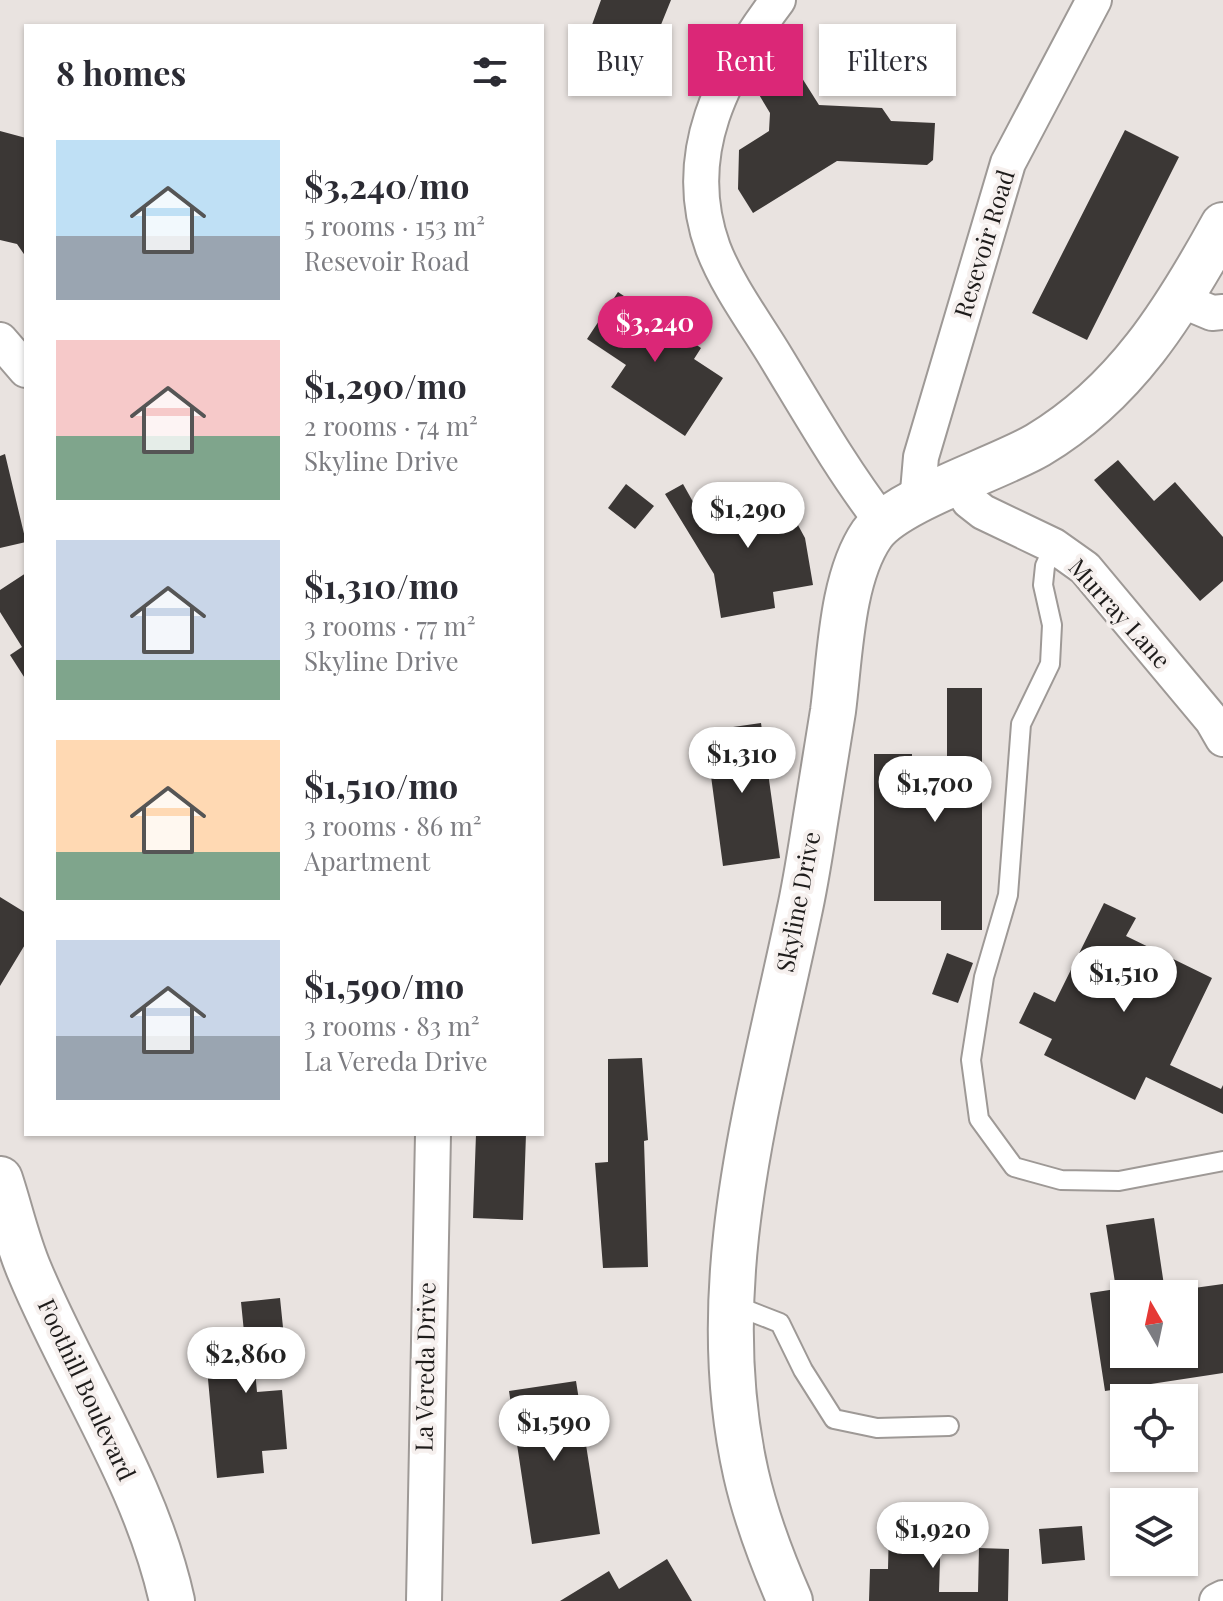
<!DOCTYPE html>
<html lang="en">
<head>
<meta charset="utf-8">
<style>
	body { margin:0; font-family:"Playfair Display",serif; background:#f2f2f3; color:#2b2b33; height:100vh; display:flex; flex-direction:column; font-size:30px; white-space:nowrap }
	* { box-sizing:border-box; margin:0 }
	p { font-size:26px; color:#7c7c81 }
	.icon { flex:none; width:44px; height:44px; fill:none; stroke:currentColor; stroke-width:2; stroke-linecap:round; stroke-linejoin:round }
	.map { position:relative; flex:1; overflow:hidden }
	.details { position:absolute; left:24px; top:24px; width:520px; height:1112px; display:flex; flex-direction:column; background:#fff; border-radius:0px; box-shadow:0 2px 6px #0004 }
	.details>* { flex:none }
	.top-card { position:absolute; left:568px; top:24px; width:534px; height:72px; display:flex; gap:16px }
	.needle { width:52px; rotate:351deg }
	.fabs { position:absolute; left:1110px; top:1280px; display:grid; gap:16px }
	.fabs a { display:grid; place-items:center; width:88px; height:88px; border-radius:0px; background:#fff; box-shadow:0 2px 6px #0004; font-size:40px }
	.price { position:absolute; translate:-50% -68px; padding:0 18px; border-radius:28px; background:#fff; color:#222; font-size:26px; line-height:52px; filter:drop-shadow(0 2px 4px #0008) }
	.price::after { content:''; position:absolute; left:50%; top:48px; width:24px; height:18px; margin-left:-12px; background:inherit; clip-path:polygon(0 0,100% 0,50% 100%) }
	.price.selected { background:#db2777; color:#fff }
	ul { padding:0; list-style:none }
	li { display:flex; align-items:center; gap:24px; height:200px; padding:0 32px }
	li span { display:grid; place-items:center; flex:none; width:224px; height:160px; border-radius:0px; color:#555 }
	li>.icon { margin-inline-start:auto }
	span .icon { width:96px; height:96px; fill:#fffc; stroke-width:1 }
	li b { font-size:34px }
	h2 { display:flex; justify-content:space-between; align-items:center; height:96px; padding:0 32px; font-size:34px }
	.pill { padding:0 28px; border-radius:0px; background:#fff; box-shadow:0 2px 6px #0004; font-size:28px; line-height:72px }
	.pill.selected { background:#db2777; color:#fff }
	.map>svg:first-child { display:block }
</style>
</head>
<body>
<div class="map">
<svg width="1223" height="1601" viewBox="0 0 1223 1601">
	<rect width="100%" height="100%" fill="#e9e3e0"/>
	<path fill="#3b3735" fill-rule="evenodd" d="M 601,0 L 671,0 L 656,37 L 634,29 L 609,92 L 573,77 Z
		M 790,59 L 819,105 L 882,108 L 891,121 L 935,123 L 933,160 L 927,165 L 837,161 L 753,213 L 738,189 L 739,150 L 769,131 L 770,113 L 752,83 Z
		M 1125,130 L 1179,157 L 1087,340 L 1032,313 Z
		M 0,131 L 26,138 L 26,257 L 17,244 L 0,240 Z
		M 618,292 L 701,348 L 694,359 L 723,378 L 685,436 L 611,387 L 626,365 L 587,339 Z
		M 5,454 L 26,542 L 0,548 L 0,456 Z
		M 1118,460 L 1154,501 L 1175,482 L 1223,537 L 1223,581 L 1200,601 L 1094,480 Z
		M 626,484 L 654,506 L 635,529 L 608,508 Z
		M 683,484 L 701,516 L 736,497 L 743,510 L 780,492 L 805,538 L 813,585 L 773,592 L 775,608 L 721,618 L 714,574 L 665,494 Z
		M 26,573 L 26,680 L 10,655 L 22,647 L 0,612 L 0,590 Z
		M 947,688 L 982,688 L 982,930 L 941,930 L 941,901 L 874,901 L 874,754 L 912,754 L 911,803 L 947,802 Z
		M 761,723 L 780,858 L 723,866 L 705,731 Z
		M 0,897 L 26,913 L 26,943 L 0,986 Z
		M 1104,903 L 1136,918 L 1126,936 L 1212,978 L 1170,1065 L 1221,1089 L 1223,1085 L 1223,1114 L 1146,1077 L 1135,1100 L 1044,1055 L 1052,1039 L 1019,1023 L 1034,992 L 1055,1002 Z
		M 947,953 L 973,963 L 958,1003 L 932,994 Z
		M 642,1058 L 648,1140 L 644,1141 L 648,1267 L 603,1268 L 595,1163 L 608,1162 L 608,1059 Z
		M 476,1134 L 526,1134 L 523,1220 L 473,1218 Z
		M 1154,1218 L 1165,1292 L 1223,1284 L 1223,1373 L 1105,1391 L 1090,1293 L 1116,1289 L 1106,1225 ZM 1124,1294 L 1184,1294 L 1184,1354 L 1124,1354 Z
		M 280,1298 L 285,1347 L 253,1349 L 257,1392 L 282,1390 L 287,1449 L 262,1451 L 264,1473 L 217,1478 L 205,1346 L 245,1342 L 241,1302 Z
		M 576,1381 L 600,1534 L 532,1544 L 509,1391 Z
		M 889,1526 L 941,1528 L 939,1592 L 978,1592 L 979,1548 L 1009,1549 L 1008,1601 L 869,1601 L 870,1569 L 888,1569 Z
		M 1082,1526 L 1085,1560 L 1042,1564 L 1039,1529 Z
		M 667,1559 L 692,1601 L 560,1601 L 609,1571 L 619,1589 Z"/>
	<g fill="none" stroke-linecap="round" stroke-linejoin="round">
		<defs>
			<path id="lane" d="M 1054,546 L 1045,566 L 1043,585 L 1052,625 L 1050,664 L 1021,724 L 1008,895 L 984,977 L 971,1060 L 979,1119 L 1014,1167 L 1061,1180 L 1119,1181 L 1223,1161
				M 734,1305 L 780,1323 L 803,1370 L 834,1419 L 877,1428 L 949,1426"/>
			<path id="street" d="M 778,0 C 723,73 679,154 713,248 C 728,287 756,324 777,359 C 811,415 843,471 883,523
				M 1181,300 L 1212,313 L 1223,312
				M 0,340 L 26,370
				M 959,484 L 969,501 L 983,512 L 1054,546 L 1085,568 L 1212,720 L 1223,739
				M 917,503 L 921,457 L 1008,163 L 1094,0
				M 424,1601 L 433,1134
				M 1217,1601 L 1223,1598"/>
			<path id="secondary" d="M 0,1179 C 10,1209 17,1242 30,1272 C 76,1382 146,1483 172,1601
				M 790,1601 C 772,1560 756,1518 746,1474 C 703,1283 760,1099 799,913 C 807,877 812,840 818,804 C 823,773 828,742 833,711 C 840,658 841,579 872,534 C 896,500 997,469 1038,445 C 1125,393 1175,312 1223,225"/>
		</defs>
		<use href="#lane" stroke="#9e9996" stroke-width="22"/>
		<use href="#street" stroke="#9e9996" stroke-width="38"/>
		<use href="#secondary" stroke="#9e9996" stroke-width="48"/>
		<use href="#lane" stroke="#fff" stroke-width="18"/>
		<use href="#street" stroke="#fff" stroke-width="34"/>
		<use href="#secondary" stroke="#fff" stroke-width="44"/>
	</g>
	<g text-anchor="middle" stroke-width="8" stroke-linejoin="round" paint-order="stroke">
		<g font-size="24" fill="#1e1c1b" stroke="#f6f0ee">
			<text transform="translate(985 244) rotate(-73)" y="8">Resevoir Road</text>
			<text transform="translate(1119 614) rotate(48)" y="8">Murray Lane</text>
			<text transform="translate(799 902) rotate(-79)" y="8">Skyline Drive</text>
			<text transform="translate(426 1367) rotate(-89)" y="8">La Vereda Drive</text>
			<text transform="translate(86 1390) rotate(65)" y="8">Foothill Boulevard</text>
		</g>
	</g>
</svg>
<div class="fabs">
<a><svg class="needle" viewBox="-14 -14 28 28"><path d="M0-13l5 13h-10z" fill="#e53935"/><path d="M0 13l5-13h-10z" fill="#7c7c81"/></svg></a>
<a><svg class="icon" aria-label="locate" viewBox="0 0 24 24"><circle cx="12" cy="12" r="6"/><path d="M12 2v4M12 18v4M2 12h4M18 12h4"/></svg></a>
<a><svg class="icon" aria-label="layers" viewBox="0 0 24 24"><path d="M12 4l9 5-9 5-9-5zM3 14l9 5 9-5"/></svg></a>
</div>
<b class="price selected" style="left:655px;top:364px">$3,240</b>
<b class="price" style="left:748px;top:550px">$1,290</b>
<b class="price" style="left:742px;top:795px">$1,310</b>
<b class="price" style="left:935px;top:824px">$1,700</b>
<b class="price" style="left:1124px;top:1014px">$1,510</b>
<b class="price" style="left:246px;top:1395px">$2,860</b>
<b class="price" style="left:554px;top:1463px">$1,590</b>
<b class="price" style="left:933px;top:1570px">$1,920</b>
<div class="top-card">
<a class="pill">Buy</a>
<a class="pill selected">Rent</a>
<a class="pill">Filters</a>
</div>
<section class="details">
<h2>8 homes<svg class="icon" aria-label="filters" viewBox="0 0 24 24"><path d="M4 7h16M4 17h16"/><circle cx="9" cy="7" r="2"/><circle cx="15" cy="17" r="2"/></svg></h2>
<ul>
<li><span style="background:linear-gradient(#bfe0f5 60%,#9aa5b1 0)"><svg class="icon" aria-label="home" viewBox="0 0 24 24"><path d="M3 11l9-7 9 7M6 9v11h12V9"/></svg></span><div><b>$3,240/mo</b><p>5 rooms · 153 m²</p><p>Resevoir Road</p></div></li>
<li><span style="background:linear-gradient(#f6c9c9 60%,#7fa58c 0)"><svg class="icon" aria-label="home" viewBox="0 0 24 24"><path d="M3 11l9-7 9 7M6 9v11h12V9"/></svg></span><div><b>$1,290/mo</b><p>2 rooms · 74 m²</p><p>Skyline Drive</p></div></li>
<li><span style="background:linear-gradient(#c9d6e8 75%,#7fa58c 0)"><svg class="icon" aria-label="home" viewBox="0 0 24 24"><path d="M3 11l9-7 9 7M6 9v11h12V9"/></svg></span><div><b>$1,310/mo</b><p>3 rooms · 77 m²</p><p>Skyline Drive</p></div></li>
<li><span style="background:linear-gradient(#ffd9b3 70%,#7fa58c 0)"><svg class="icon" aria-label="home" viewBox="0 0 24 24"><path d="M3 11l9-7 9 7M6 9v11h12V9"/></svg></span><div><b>$1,510/mo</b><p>3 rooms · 86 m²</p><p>Apartment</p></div></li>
<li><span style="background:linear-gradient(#c9d6e8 60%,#9aa5b1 0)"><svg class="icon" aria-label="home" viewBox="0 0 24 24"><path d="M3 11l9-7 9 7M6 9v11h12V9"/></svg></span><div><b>$1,590/mo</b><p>3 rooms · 83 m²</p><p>La Vereda Drive</p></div></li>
</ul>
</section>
</div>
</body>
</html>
